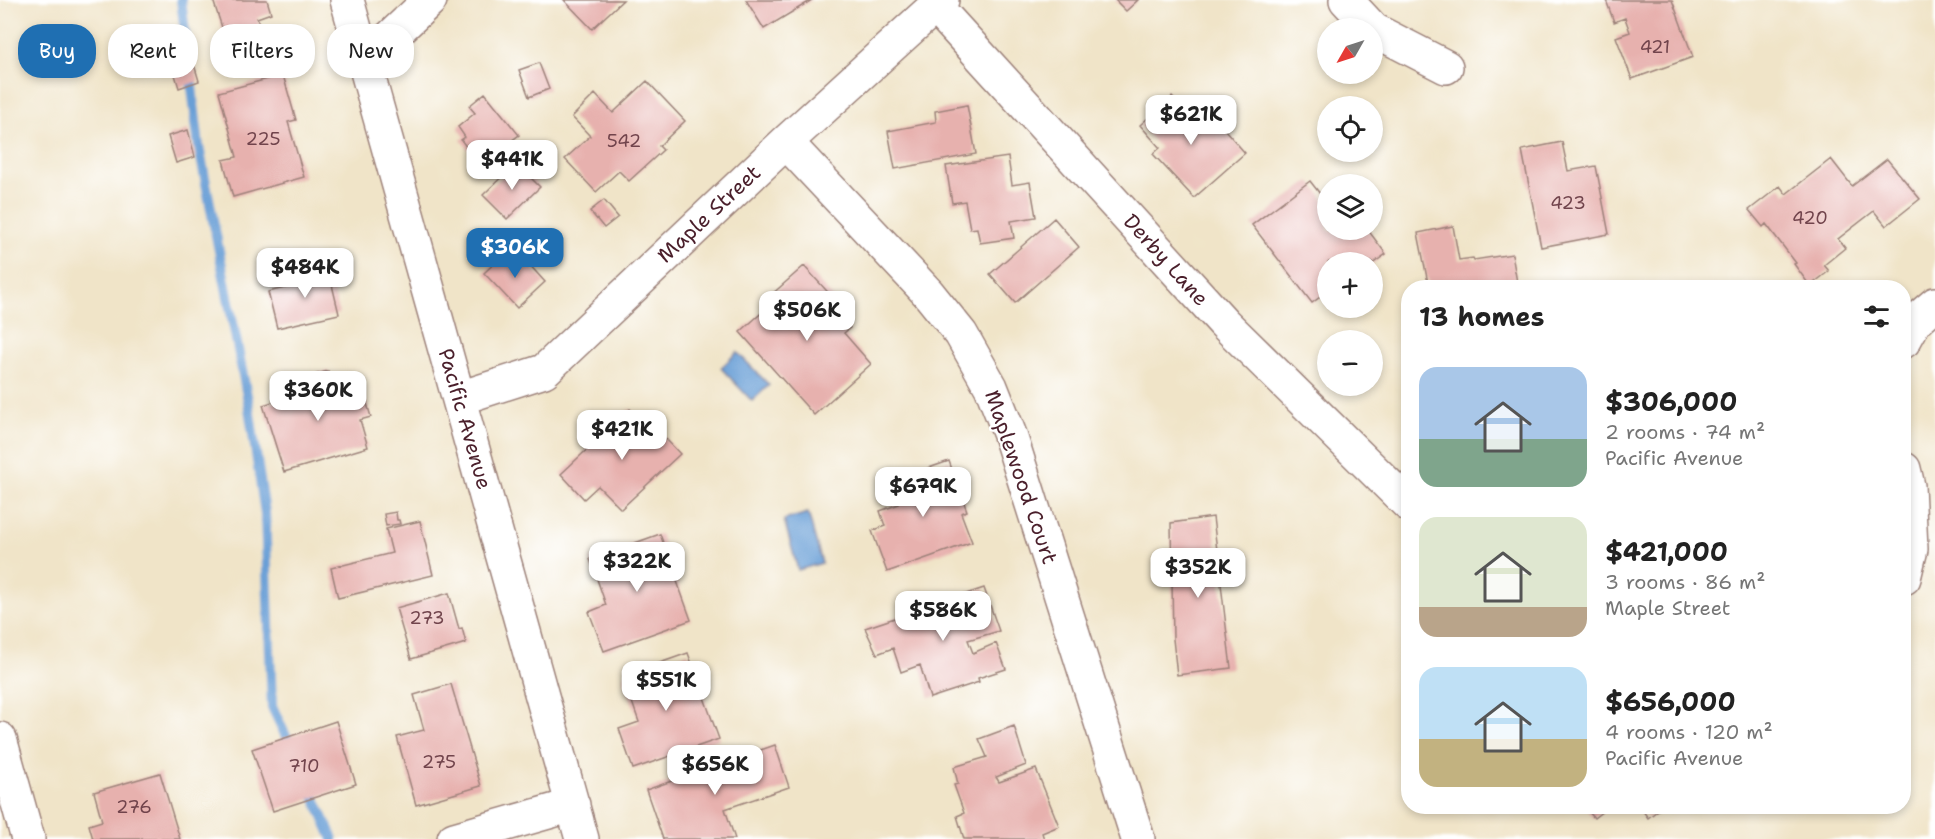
<!DOCTYPE html>
<html lang="en">
<head>
<meta charset="utf-8">
<style>
	body { margin:0; font-family:"Shantell Sans",sans-serif; background:#f2f2f2; color:#222; height:100vh; display:flex; flex-direction:column; font-size:22px; white-space:nowrap }
	* { box-sizing:border-box; margin:0 }
	p { font-size:20px; color:#767676 }
	.icon { flex:none; width:33px; height:33px; fill:none; stroke:currentColor; stroke-width:2; stroke-linecap:round; stroke-linejoin:round }
	.map { position:relative; flex:1; overflow:hidden }
	.panel { position:absolute; left:1401px; top:280px; width:510px; height:534px; display:flex; flex-direction:column; background:#fff; border-radius:24px; box-shadow:0 3px 9px #0003 }
	.panel>* { flex:none }
	.banner { position:absolute; left:18px; top:24px; width:570px; height:54px; display:flex; gap:12px }
	.needle { width:39px; rotate:231deg }
	.tools { position:absolute; left:1317px; top:18px; display:grid; gap:12px }
	.tools a { display:grid; place-items:center; width:66px; height:66px; border-radius:50%; background:#fff; box-shadow:0 3px 9px #0003; font-size:30px }
	.price { position:absolute; translate:-50% -51px; padding:0 14px; border-radius:12px; background:#fff; color:#222; font-size:20px; line-height:39px; filter:drop-shadow(0 2px 3px #0008) }
	.price::after { content:''; position:absolute; left:50%; top:36px; width:18px; height:14px; margin-left:-9px; background:inherit; clip-path:polygon(0 0,100% 0,50% 100%) }
	.price.active { background:#1f6fb2; color:#fff }
	ul { padding:0; list-style:none }
	li { display:flex; align-items:center; gap:18px; height:150px; padding:0 18px }
	li span { display:grid; place-items:center; flex:none; width:168px; height:120px; border-radius:18px; color:#555 }
	li>.icon { margin-inline-start:auto }
	span .icon { width:72px; height:72px; fill:#fffc; stroke-width:1 }
	li b { font-size:26px }
	h2 { display:flex; justify-content:space-between; align-items:center; height:72px; padding:0 18px; font-size:26px }
	.pill { padding:0 21px; border-radius:24px; background:#fff; box-shadow:0 3px 9px #0003; font-size:21px; line-height:54px }
	.pill.active { background:#1f6fb2; color:#fff }
	.map>svg:first-child { display:block }
</style>
</head>
<body>
<div class="map">
<svg width="1935" height="839" viewBox="0 0 1935 839">
	<rect width="100%" height="100%" fill="#fff"/>
	<filter id="ink" filterUnits="userSpaceOnUse"><feTurbulence type="fractalNoise" baseFrequency=".0167" numOctaves="2"/><feDisplacementMap in="SourceGraphic" scale="12" xChannelSelector="R" yChannelSelector="G"/><feConvolveMatrix kernelMatrix="1 2 1 2 8 2 1 2 1" color-interpolation-filters="sRGB"/></filter>
	<filter id="wash" filterUnits="userSpaceOnUse"><feTurbulence type="fractalNoise" baseFrequency=".008" numOctaves="4" result="noise"/><feDisplacementMap in="SourceGraphic" scale="24" xChannelSelector="R" yChannelSelector="G"/><feGaussianBlur stdDeviation="1.35" result="paint"/><feColorMatrix in="noise" values="0 0 0 0 0 0 0 0 0 0 0 0 0 0 0 0 0 1.4 0 .05"/><feComposite in="paint" operator="in"/></filter>
	<g filter="url(#wash)">
		<rect width="100%" height="100%" fill="#f0e4c8"/>
		<path fill="#699fd6" stroke="#5a5f80" stroke-width="1.5" d="M 737,352 L 769,385 L 752,401 L 721,368 Z
			M 808,513 L 822,563 L 798,570 L 784,520 Z"/>
		<g fill="none" stroke-linecap="round" stroke-linejoin="round">
			<path stroke="#699fd6" stroke-width="10" d="M 181,0 L 187,49
				M 190,70 L 199,147 L 248,401 L 265,513 L 272,707 L 292,749
				M 309,785 L 333,839"/>
		</g>
		<g id="blocks">
			<path fill="#e7b1ae" d="M 213,0 L 267,0 L 271,13 L 257,18 L 267,51 L 233,61 Z
				M 564,0 L 623,0 L 592,29 Z
				M 746,0 L 812,0 L 764,29 Z
				M 1115,0 L 1138,0 L 1126,11 Z
				M 1606,0 L 1672,0 L 1693,57 L 1632,79 L 1616,37 L 1630,32 L 1625,18 L 1614,22 Z
				M 185,34 L 199,81 L 179,88 L 165,41 Z
				M 539,63 L 549,89 L 529,97 L 519,70 Z
				M 283,75 L 296,120 L 288,122 L 304,177 L 233,197 L 223,160 L 237,157 L 219,92 Z
				M 647,81 L 685,121 L 659,146 L 663,150 L 629,181 L 619,171 L 596,192 L 565,159 L 590,136 L 572,117 L 595,94 L 613,113 Z
				M 485,93 L 519,135 L 499,150 L 495,145 L 482,155 L 476,147 L 471,153 L 461,140 L 465,137 L 458,127 L 475,113 L 469,106 Z
				M 1172,97 L 1192,119 L 1205,107 L 1245,153 L 1194,198 L 1153,154 L 1160,148 L 1140,125 Z
				M 967,105 L 976,154 L 895,169 L 888,131 L 936,122 L 935,111 Z
				M 188,130 L 195,157 L 176,163 L 168,136 Z
				M 1562,142 L 1568,171 L 1596,166 L 1609,234 L 1541,247 L 1522,150 Z
				M 1008,157 L 1012,185 L 1030,182 L 1036,217 L 1011,221 L 1014,238 L 980,243 L 977,228 L 970,229 L 965,201 L 952,203 L 946,166 Z
				M 1831,159 L 1852,186 L 1887,159 L 1920,199 L 1886,226 L 1874,211 L 1838,239 L 1845,248 L 1824,265 L 1829,271 L 1810,286 L 1794,264 L 1796,263 L 1766,224 L 1763,227 L 1749,210 L 1780,186 L 1786,194 Z
				M 516,163 L 540,187 L 507,219 L 483,195 Z
				M 1310,181 L 1328,204 L 1328,230 L 1368,230 L 1386,254 L 1372,264 L 1372,262 L 1328,262 L 1328,291 L 1312,303 L 1252,225 Z
				M 604,200 L 618,217 L 604,228 L 590,211 Z
				M 1054,218 L 1079,247 L 1015,303 L 990,274 Z
				M 1453,226 L 1459,260 L 1473,258 L 1474,260 L 1512,254 L 1518,288 L 1429,288 L 1418,233 Z
				M 518,252 L 545,282 L 517,308 L 484,273 L 500,258 L 505,264 Z
				M 804,266 L 837,302 L 831,306 L 850,328 L 844,333 L 871,364 L 814,415 L 740,332 L 775,301 L 770,296 Z
				M 328,268 L 339,314 L 277,328 L 268,292 L 293,286 L 291,277 Z
				M 328,371 L 331,383 L 350,377 L 353,390 L 362,387 L 371,417 L 360,420 L 368,447 L 284,472 L 263,405 L 301,393 L 297,380 Z
				M 630,409 L 649,429 L 653,425 L 680,454 L 621,509 L 598,486 L 584,499 L 561,474 Z
				M 949,461 L 967,511 L 961,513 L 972,542 L 887,572 L 872,531 L 885,526 L 880,511 L 899,504 L 891,481 Z
				M 396,512 L 397,520 L 399,520 L 400,524 L 386,526 L 384,514 Z
				M 1213,517 L 1231,668 L 1177,675 L 1173,639 L 1171,523 Z
				M 420,521 L 433,575 L 338,598 L 331,568 L 392,553 L 386,529 Z
				M 660,534 L 691,620 L 604,651 L 589,612 L 606,605 L 590,559 Z
				M 984,588 L 999,631 L 968,640 L 973,653 L 996,643 L 1006,669 L 978,678 L 979,682 L 930,698 L 920,665 L 901,672 L 893,648 L 877,654 L 865,628 Z
				M 449,593 L 459,629 L 462,628 L 466,643 L 411,659 L 396,608 Z
				M 688,653 L 719,739 L 633,769 L 619,729 L 639,722 L 623,676 Z
				M 451,684 L 481,786 L 416,805 L 397,737 L 424,730 L 414,695 Z
				M 336,721 L 356,784 L 273,811 L 252,749 Z
				M 1014,726 L 1026,765 L 996,777 L 999,782 L 1036,769 L 1059,826 L 1042,833 L 1044,839 L 964,839 L 957,816 L 964,813 L 954,785 L 958,784 L 954,767 L 987,757 L 979,739 Z
				M 775,745 L 789,787 L 725,809 L 735,839 L 663,839 L 646,790 Z
				M 160,773 L 180,839 L 93,839 L 89,825 L 102,821 L 94,792 Z
				M 1585,807 L 1608,807 L 1594,818 Z
				M 1640,807 L 1662,807 L 1648,818 Z"/>
		</g>
	</g>
	<g filter="url(#ink)">
		<use href="#blocks" fill-opacity="0" stroke="#9d827a" stroke-width="1.5"/>
		<g fill="none" stroke-linecap="round" stroke-linejoin="round">
			<defs>
				<path id="minor" d="M 347,0 L 582,839
					M 1346,0 L 1374,30 L 1446,67
					M 935,6 L 1224,323 L 1408,504
					M 365,61 L 430,0
					M 786,142 L 928,293 L 961,334 L 991,387 L 1010,435 L 1138,839
					M 1904,341 L 1915,321 L 1935,304
					M 460,398 L 544,371 L 786,142 L 942,0
					M 1904,469 L 1908,486 L 1911,549 L 1904,578
					M 0,739 L 28,839
					M 454,839 L 573,805"/>
			</defs>
			<use href="#minor" stroke="#9d827a" stroke-width="36"/>
			<use href="#minor" stroke="#fff" stroke-width="33"/>
		</g>
	</g>
	<g text-anchor="middle" stroke-width="4.5" stroke-linejoin="round" paint-order="stroke">
		<g font-size="18" fill="#71444c">
			<text x="1655" y="53">421</text>
			<text x="263" y="145">225</text>
			<text x="624" y="147">542</text>
			<text x="1568" y="209">423</text>
			<text x="1810" y="224">420</text>
			<text x="427" y="624">273</text>
			<text x="439" y="768">275</text>
			<text x="304" y="772">710</text>
			<text x="134" y="813">276</text>
		</g>
		<g font-size="21" fill="#4a1f2b" stroke="#fff">
			<text transform="translate(709 214) rotate(-43)" y="7">Maple Street</text>
			<text transform="translate(1166 260) rotate(48)" y="7">Derby Lane</text>
			<text transform="translate(465 419) rotate(74)" y="7">Pacific Avenue</text>
			<text transform="translate(1021 477) rotate(71)" y="7">Maplewood Court</text>
		</g>
	</g>
</svg>
<div class="tools">
<a><svg class="needle" viewBox="-14 -14 28 28"><path d="M0-13l5 13h-10z" fill="#e53935"/><path d="M0 13l5-13h-10z" fill="#767676"/></svg></a>
<a><svg class="icon" aria-label="locate" viewBox="0 0 24 24"><circle cx="12" cy="12" r="6"/><path d="M12 2v4M12 18v4M2 12h4M18 12h4"/></svg></a>
<a><svg class="icon" aria-label="layers" viewBox="0 0 24 24"><path d="M12 4l9 5-9 5-9-5zM3 14l9 5 9-5"/></svg></a>
<a>+</a>
<a>−</a>
</div>
<b class="price" style="left:1191px;top:146px">$621K</b>
<b class="price" style="left:512px;top:191px">$441K</b>
<b class="price active" style="left:515px;top:279px">$306K</b>
<b class="price" style="left:305px;top:299px">$484K</b>
<b class="price" style="left:807px;top:342px">$506K</b>
<b class="price" style="left:318px;top:422px">$360K</b>
<b class="price" style="left:622px;top:461px">$421K</b>
<b class="price" style="left:923px;top:518px">$679K</b>
<b class="price" style="left:637px;top:593px">$322K</b>
<b class="price" style="left:1198px;top:599px">$352K</b>
<b class="price" style="left:943px;top:642px">$586K</b>
<b class="price" style="left:666px;top:712px">$551K</b>
<b class="price" style="left:715px;top:796px">$656K</b>
<div class="banner">
<a class="pill active">Buy</a>
<a class="pill">Rent</a>
<a class="pill">Filters</a>
<a class="pill">New</a>
</div>
<section class="panel">
<h2>13 homes<svg class="icon" aria-label="filters" viewBox="0 0 24 24"><path d="M4 7h16M4 17h16"/><circle cx="9" cy="7" r="2"/><circle cx="15" cy="17" r="2"/></svg></h2>
<ul>
<li><span style="background:linear-gradient(#a9c7e8 60%,#7fa58c 0)"><svg class="icon" aria-label="home" viewBox="0 0 24 24"><path d="M3 11l9-7 9 7M6 9v11h12V9"/></svg></span><div><b>$306,000</b><p>2 rooms · 74 m²</p><p>Pacific Avenue</p></div></li>
<li><span style="background:linear-gradient(#dfe7d0 75%,#b9a48a 0)"><svg class="icon" aria-label="home" viewBox="0 0 24 24"><path d="M3 11l9-7 9 7M6 9v11h12V9"/></svg></span><div><b>$421,000</b><p>3 rooms · 86 m²</p><p>Maple Street</p></div></li>
<li><span style="background:linear-gradient(#bfe0f5 60%,#c2b280 0)"><svg class="icon" aria-label="home" viewBox="0 0 24 24"><path d="M3 11l9-7 9 7M6 9v11h12V9"/></svg></span><div><b>$656,000</b><p>4 rooms · 120 m²</p><p>Pacific Avenue</p></div></li>
</ul>
</section>
</div>
</body>
</html>
